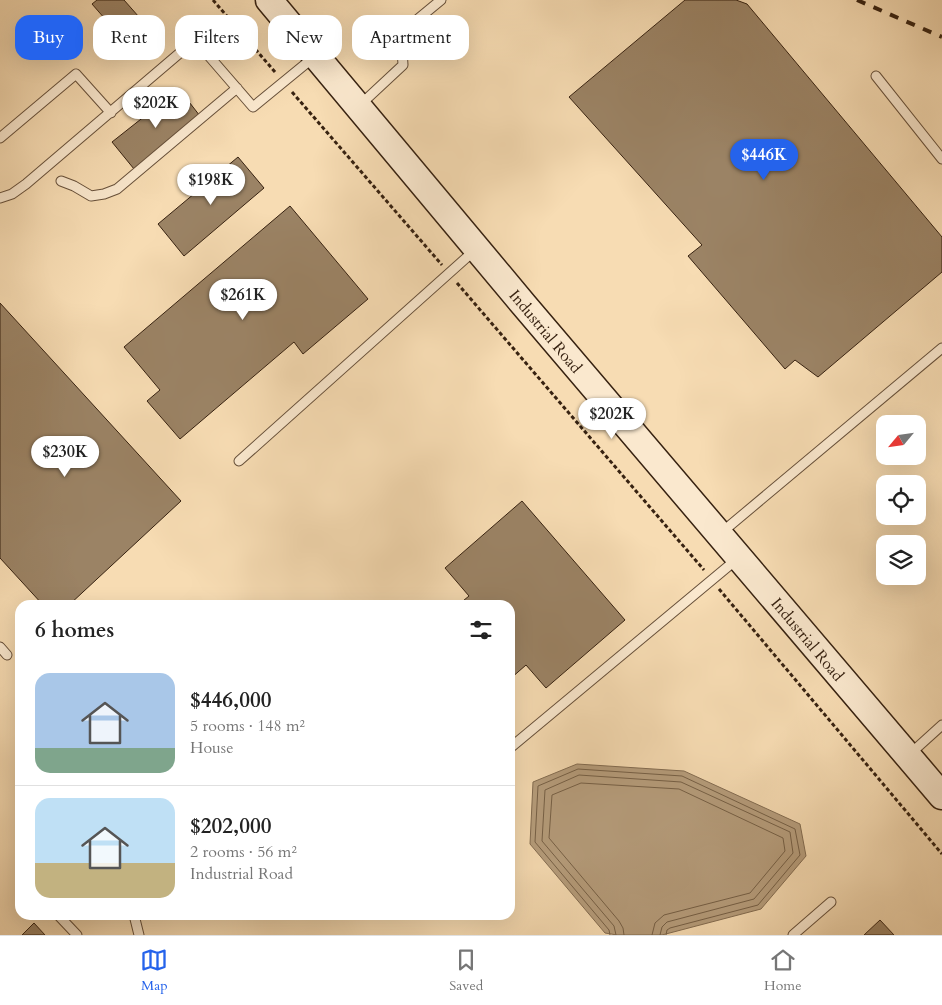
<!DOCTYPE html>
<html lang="en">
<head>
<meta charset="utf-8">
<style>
	body { margin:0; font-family:Cardo,serif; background:#f2f2f2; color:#222; height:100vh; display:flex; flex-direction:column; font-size:19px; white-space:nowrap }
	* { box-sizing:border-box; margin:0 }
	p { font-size:16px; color:#767676 }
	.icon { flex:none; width:28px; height:28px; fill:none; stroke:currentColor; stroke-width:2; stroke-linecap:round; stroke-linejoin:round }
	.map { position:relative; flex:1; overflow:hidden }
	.side { position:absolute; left:15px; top:600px; width:500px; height:320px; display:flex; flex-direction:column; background:#fff; border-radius:15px; box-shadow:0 5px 20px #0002 }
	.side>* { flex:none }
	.top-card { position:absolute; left:15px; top:15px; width:500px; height:45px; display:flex; gap:10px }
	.needle { width:32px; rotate:241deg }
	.controls { position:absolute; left:876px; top:415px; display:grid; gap:10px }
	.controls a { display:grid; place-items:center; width:50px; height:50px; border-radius:10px; background:#fff; box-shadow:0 5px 20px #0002; font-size:25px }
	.price { position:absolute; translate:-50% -42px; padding:0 11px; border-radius:18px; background:#fff; color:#222; font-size:16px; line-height:32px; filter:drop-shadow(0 1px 2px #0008) }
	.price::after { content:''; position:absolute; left:50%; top:30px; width:15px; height:11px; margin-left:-8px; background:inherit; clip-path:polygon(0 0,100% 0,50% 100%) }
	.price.current { background:#2563eb; color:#fff }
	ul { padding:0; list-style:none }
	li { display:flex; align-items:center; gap:15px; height:125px; padding:0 20px }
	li+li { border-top:1px solid #e0e0e0 }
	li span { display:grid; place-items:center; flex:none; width:140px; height:100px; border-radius:15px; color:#555 }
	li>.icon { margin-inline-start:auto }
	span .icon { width:60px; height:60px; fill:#fffc; stroke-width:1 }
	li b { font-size:21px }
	h2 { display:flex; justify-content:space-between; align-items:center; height:60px; padding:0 20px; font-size:21px }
	.tag { padding:0 18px; border-radius:15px; background:#fff; box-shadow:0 5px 20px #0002; font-size:18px; line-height:45px }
	.tag.current { background:#2563eb; color:#fff }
	.tabs { display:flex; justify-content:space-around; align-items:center; height:70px; border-top:1px solid #e0e0e0; background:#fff; font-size:14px; color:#767676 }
	.tabs a { display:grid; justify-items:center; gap:2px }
	.tabs .current { color:#2563eb }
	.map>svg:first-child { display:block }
</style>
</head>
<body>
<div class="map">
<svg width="942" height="935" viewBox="0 0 942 935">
	<rect width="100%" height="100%" fill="#f7dcb3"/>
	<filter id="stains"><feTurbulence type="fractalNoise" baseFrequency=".004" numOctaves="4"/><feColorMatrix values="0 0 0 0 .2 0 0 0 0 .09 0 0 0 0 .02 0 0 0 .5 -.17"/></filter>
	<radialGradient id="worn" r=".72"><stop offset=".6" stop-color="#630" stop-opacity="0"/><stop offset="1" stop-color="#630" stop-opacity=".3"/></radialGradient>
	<path fill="#b69d7c" stroke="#836c51" d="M 577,764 L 684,771 L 800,824 L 806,856 L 761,909 L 662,935 L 617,935 L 605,933 L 530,844 L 533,782 Z"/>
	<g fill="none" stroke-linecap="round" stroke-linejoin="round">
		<path stroke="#766046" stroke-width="1" d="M 610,935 L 609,930 L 535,842 L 538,786 L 578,769 L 682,776 L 795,829 L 800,855 L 758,905 L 670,928 L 667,930 L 666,935
			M 616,935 L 614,926 L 542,841 L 545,790 L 579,775 L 681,782 L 790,832 L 793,853 L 754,899 L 667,922 L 662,927 L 660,935
			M 624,935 L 623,928 L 619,921 L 549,838 L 552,795 L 581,783 L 679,789 L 783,838 L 785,851 L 750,893 L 664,915 L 655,923 L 652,935"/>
	</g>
	<path fill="#9b8365" stroke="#372211" d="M 97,0 L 124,0 L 139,17 L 119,35 L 92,4 Z
		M 685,0 L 736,0 L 747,4 L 942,237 L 942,272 L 818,377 L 795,360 L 785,369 L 688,256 L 702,245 L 569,97 Z
		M 179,89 L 200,116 L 134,169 L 112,142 Z
		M 238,157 L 264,188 L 184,256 L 158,224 Z
		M 290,206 L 368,299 L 303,354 L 294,342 L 180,439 L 147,401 L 160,390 L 124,347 Z
		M 0,303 L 181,501 L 69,605 L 43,605 L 0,558 Z
		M 522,501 L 625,620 L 546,688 L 526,665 L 510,679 L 510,605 L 458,605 L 469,596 L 445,568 Z
		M 880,920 L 894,935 L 864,935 Z
		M 34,923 L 45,935 L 22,935 Z"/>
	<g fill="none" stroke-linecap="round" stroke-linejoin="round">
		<defs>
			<path id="service" d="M 876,76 L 942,159
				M 359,106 L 403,65 L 401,33 L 441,0
				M 0,138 L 76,74 L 111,113
				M 61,181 L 74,186 L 91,196 L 104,194 L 117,189 L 237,88
				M 0,198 L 12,194 L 26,184 L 195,40 L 253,107 L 314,57
				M 239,461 L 475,250
				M 721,533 L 942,348
				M 0,647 L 7,655
				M 510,748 L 737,559
				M 910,754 L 942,725
				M 58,915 L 77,935
				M 134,915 L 139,935
				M 793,935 L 831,902"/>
			<path id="secondary" d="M 269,0 L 524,305 L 942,796"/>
		</defs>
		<use href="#service" stroke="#67503a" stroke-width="11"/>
		<use href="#secondary" stroke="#372211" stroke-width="29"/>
		<path stroke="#372211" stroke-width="3" stroke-dasharray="4 2.5" stroke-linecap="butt" d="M 213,0 L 275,72
			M 292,92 L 442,265
			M 457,283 L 704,570
			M 719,589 L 942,854"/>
		<use href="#service" stroke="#fae8ce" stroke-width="9"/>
		<use href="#secondary" stroke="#fae8ce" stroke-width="26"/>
		<path stroke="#372211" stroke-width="4" stroke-dasharray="9 9" stroke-linecap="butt" d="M 857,0 L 942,37"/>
	</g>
	<g text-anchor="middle" stroke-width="5" stroke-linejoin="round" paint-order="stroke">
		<g font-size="16" fill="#372211" stroke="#fae8ce">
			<text transform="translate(546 331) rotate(50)" y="6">Industrial Road</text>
			<text transform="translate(808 639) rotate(50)" y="6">Industrial Road</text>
		</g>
	</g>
	<rect width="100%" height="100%" filter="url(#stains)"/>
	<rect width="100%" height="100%" fill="url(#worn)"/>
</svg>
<div class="controls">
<a><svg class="needle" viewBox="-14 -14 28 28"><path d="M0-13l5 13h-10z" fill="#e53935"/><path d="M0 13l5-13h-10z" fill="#767676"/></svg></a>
<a><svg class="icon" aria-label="locate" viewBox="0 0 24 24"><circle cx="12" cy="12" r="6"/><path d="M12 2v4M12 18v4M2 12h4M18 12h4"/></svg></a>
<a><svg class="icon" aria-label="layers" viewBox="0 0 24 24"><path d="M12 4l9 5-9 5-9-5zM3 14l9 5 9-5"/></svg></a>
</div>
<b class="price" style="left:156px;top:129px">$202K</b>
<b class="price current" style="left:764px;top:181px">$446K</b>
<b class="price" style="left:211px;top:206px">$198K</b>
<b class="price" style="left:243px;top:321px">$261K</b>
<b class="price" style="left:612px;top:440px">$202K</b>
<b class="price" style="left:65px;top:478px">$230K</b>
<div class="top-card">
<a class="tag current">Buy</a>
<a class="tag">Rent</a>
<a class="tag">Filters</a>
<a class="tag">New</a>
<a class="tag">Apartment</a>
</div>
<section class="side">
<h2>6 homes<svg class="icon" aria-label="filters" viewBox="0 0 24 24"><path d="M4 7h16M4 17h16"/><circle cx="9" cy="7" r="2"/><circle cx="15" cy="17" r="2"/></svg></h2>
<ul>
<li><span style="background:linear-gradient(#a9c7e8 75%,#7fa58c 0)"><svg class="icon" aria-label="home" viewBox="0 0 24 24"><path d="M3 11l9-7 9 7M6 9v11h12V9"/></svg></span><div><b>$446,000</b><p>5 rooms · 148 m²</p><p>House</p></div></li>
<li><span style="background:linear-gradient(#bfe0f5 65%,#c2b280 0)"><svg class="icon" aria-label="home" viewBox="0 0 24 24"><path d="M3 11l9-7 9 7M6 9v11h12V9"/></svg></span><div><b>$202,000</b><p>2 rooms · 56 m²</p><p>Industrial Road</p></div></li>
</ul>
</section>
</div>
<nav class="tabs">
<a class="current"><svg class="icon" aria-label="map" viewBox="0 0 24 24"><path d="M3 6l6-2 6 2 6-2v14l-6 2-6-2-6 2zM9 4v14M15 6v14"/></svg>Map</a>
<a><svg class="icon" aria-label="saved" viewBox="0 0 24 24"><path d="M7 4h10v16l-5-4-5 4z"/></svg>Saved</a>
<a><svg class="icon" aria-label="home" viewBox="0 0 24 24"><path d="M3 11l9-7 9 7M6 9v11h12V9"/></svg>Home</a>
</nav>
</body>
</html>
